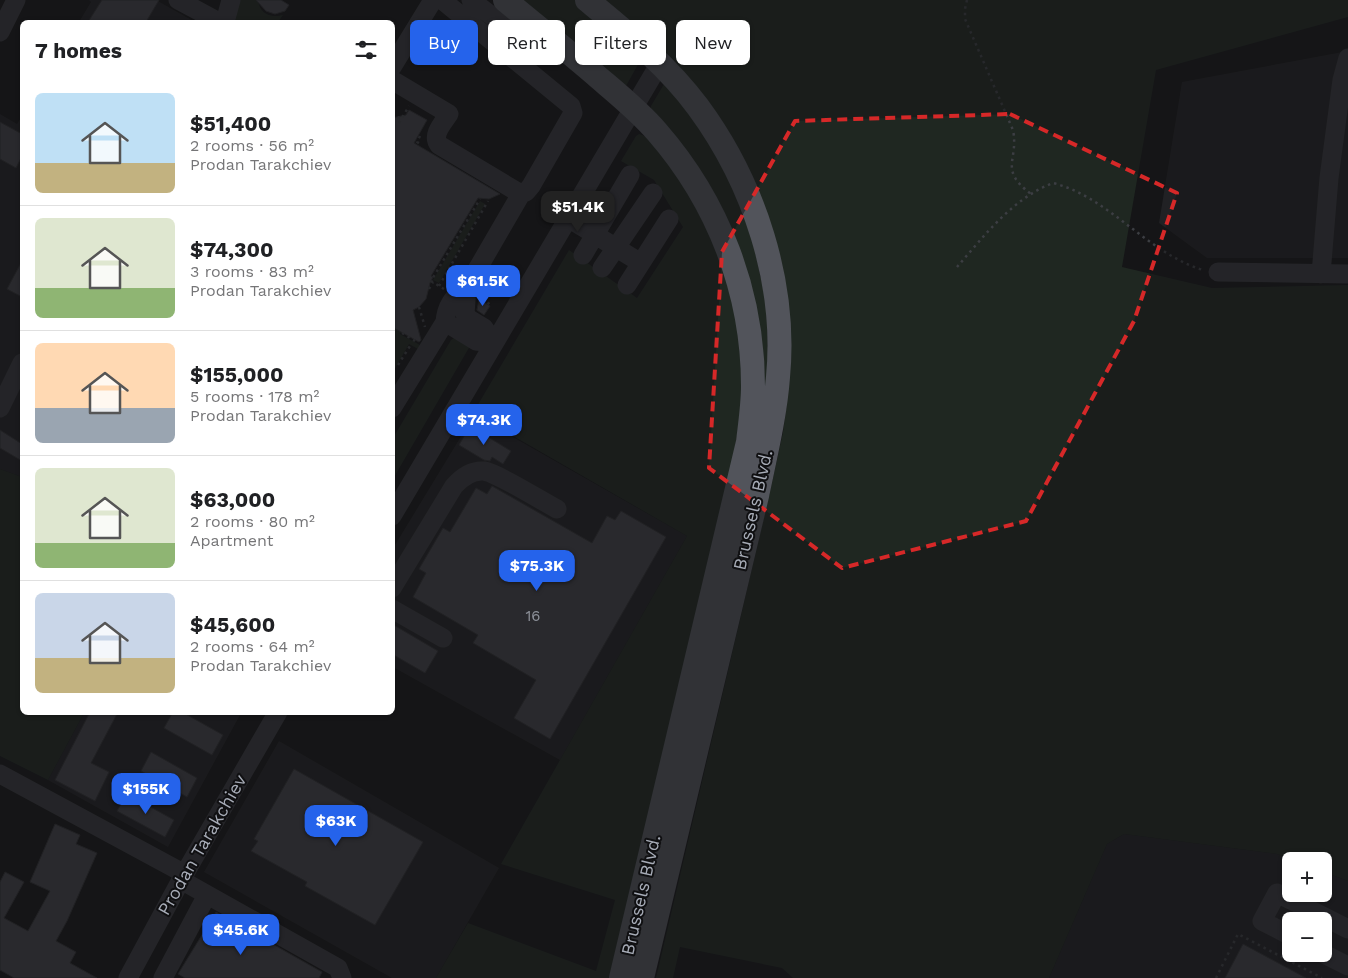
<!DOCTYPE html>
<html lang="en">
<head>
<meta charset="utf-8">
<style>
	body { margin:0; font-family:"Work Sans",sans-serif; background:#f2f2f2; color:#202124; height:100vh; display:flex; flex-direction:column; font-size:19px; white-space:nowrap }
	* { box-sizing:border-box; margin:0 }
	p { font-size:16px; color:#757577 }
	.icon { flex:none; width:28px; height:28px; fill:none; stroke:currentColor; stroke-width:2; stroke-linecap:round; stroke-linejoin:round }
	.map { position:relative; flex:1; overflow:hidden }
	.details { position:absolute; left:20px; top:20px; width:375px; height:695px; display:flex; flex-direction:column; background:#fff; border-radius:8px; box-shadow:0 1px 4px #0004 }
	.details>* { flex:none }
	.top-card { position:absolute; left:410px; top:20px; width:475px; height:45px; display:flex; gap:10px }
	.fabs { position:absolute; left:1282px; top:852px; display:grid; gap:10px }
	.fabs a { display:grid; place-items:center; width:50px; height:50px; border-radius:8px; background:#fff; box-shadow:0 1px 4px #0004; font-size:25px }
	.price { position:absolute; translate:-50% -42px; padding:0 11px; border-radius:10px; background:#2563eb; color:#fff; font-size:16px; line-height:32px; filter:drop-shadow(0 1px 2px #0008) }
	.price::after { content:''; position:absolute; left:50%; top:30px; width:15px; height:11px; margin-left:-8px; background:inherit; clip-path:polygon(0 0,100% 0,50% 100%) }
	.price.active { background:#222; color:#fff }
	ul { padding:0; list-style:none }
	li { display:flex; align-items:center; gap:15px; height:125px; padding:0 15px }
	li+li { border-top:1px solid #e0e0e0 }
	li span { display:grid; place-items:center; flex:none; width:140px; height:100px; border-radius:8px; color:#555 }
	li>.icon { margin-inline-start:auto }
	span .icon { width:60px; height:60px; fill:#fffc; stroke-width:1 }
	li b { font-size:21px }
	h2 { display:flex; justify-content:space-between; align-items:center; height:60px; padding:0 15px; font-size:21px }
	.chip { padding:0 18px; border-radius:8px; background:#fff; box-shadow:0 1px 4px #0004; font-size:18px; line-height:45px }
	.chip.active { background:#2563eb; color:#fff }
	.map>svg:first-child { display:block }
</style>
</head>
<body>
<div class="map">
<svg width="1348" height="978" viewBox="0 0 1348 978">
	<rect width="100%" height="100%" fill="#151517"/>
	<path fill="#212124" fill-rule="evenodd" d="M 89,0 L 156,0 L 195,22 L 79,22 L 91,2 Z
		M 1348,51 L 1348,258 L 1207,258 L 1159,223 L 1182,82 Z
		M 0,114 L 17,124 L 22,116 L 22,477 L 0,469 Z
		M 474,415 L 687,536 L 560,760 L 393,667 L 392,550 Z
		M 84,713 L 241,713 L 168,847 L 48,780 Z
		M 279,741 L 499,868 L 436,978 L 392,978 L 204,872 Z
		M 1124,834 L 1277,854 L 1296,861 L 1291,861 L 1291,894 L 1324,894 L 1324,872 L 1348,881 L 1348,978 L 1049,978 L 1107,844 ZM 1291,921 L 1324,921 L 1324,954 L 1291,954 Z"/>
	<path fill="#1f2721" d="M 237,0 L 258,0 C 260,14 270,18 283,15 L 278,22 L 231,22 Z
		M 516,0 L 575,0 L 641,54 L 641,59 L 626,86 Z
		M 599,0 L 1348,0 L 1348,17 L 1156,70 L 1122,267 L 1212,288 L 1348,285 L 1348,881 L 1324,872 L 1324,861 L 1296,861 L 1277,854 L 1124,834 L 1107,844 L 1049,978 L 793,978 L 782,968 L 680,947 L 673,978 L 656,978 L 769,496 L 783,432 L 787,403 L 754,182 Z
		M 664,84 L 670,86 L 724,165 L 750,228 L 766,301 L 769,380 L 741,508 L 756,329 L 651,111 L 651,106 Z
		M 639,134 C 656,137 675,173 684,187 C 721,244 741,313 742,381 C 742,419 734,455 725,492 C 717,529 708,567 699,605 C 669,729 639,854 609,978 L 436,978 L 468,923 L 596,971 L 615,900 L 501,864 L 687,536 L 473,413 L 569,250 L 637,298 L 683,227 L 654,180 L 621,161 L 636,136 Z
		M 480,201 L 485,204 L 439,283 L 433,280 Z
		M 393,327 L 401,332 L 400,334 L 420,345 L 418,349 L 409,344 L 393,372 Z
		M 454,338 L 470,346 L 393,479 L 393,438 L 451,340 Z
		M 0,469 L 22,477 L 22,712 L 84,713 L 48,780 L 0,756 Z"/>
	<path fill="#414247" stroke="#2f2f33" d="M 102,0 L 159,0 L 146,22 L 88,22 Z
		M 256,0 L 281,0 L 289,5 L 285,11 L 275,14 L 266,11 Z
		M 409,110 L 427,120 L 414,143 L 500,194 L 489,199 L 478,198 L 431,276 L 433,277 L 430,283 L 426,299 L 419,307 L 413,310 L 421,340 L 419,342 L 392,327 L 392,118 L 406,115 Z
		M 0,122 L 22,134 L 22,156 L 16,168 L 0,159 Z
		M 22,261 L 22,297 L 7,289 Z
		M 479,299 L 490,306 L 484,315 L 477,310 Z
		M 470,426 L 511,451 L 503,464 L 492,457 L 490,461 L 484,460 L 459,445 Z
		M 0,430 L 22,444 L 22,461 L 0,448 Z
		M 492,486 L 592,543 L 607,516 L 615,520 L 621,511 L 666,537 L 550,739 L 514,718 L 536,680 L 473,643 L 478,635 L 413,597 L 426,573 L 419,569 L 443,528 L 450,532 L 476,488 L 487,494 Z
		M 392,624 L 438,651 L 425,673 L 392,654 Z
		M 90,712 L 118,712 L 91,763 L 109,772 L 95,801 L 55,780 Z
		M 173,712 L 182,712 L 223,735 L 212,755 L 164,728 Z
		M 151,752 L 197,778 L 187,797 L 141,771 Z
		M 294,769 L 423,842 L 375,925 L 305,886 L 307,882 L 251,851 L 258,841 L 254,839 Z
		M 127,794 L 174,820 L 165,837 L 117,811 Z
		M 55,824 L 80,835 L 76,844 L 97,853 L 67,921 L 56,941 L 76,952 L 70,963 L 97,978 L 14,978 L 0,970 L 0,882 L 5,872 L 24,882 L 4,918 L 28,931 L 50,891 L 30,882 Z
		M 216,912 L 322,972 L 319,978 L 185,978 L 178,974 Z
		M 1243,944 L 1306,978 L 1225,978 Z"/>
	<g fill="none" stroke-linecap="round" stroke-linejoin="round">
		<path stroke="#3c3e43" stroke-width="2.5" stroke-dasharray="2.5 4" stroke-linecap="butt" d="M 967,0 L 965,9 L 965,19 L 1013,130 C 1019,161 998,169 1031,194
			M 392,116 L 395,115 L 401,119
			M 399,123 L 409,106
			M 420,136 L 417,142 L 422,145
			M 957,267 C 984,236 1013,198 1053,183 C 1109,197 1147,253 1203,270
			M 439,286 L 488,201
			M 429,289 L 433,282
			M 444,289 L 431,281 L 480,199
			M 482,299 L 491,305
			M 419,307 L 425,327
			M 402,333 L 415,341
			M 398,365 L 410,346 L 411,347
			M 392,434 L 395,430
			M 1216,978 L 1238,934 L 1322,978"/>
		<path stroke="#36373c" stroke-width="19" d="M 178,0 L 219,22
			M 471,0 L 510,30 L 557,46
			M 225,22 L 231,0
			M 0,32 L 16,0
			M 392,67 L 433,0
			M 392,80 L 449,114 C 443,123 431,135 439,145 L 521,194
			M 568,218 L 641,263
			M 583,255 L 630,175
			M 602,268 L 653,193
			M 1218,272 L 1348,274
			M 1321,274 L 1329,178 L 1342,80 L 1348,58
			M 627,285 L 669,219
			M 467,287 L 465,314 L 469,319 L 484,328 L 494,343
			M 445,322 L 476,341 L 494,343
			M 0,408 L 22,363
			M 392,408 L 445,322 C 446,307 454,295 467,287 L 521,194 L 526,192 L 531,186 L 573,113 L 571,106 L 442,0
			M 392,516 L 660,63
			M 392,588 L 454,486 C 462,477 471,470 484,471 C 497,473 542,501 557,509
			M 392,609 L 443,638
			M 0,774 L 185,874
			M 181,880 L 338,968 L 342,978
			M 1291,936 L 1262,921 L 1277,893 L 1348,929
			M 1324,954 L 1348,966
			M 128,978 L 181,880 L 278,712
			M 163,978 L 207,895"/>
		<path stroke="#52545b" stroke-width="24" d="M 505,0 C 536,26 568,51 599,78 C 619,95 640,112 657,132 C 718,202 753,292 753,386 C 753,405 750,424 748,442 L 621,978
			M 587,0 C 627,33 667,65 698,107 C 754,183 787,283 778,377 C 775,417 765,457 757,496 L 642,978"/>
	</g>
	<path d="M0 0H1348V978H0ZM 1010,114 L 1177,193 L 1134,321 L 1026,521 L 842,568 L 709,468 L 722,252 L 795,121 Z" fill="#151517" fill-opacity=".55" fill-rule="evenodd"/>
	<path fill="none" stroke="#d62828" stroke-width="4" stroke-dasharray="10 6" stroke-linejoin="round" d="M 1010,114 L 1177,193 L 1134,321 L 1026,521 L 842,568 L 709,468 L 722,252 L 795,121 Z"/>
	<g text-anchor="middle" stroke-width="4" stroke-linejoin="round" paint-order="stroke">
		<g font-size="15" fill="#8e929b">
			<text x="533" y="621">16</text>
		</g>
		<g font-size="18" fill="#a7acb7" stroke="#101012">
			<text transform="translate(753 510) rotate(-77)" y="6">Brussels Blvd.</text>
			<text transform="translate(202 845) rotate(-60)" y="6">Prodan Tarakchiev</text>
			<text transform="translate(641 895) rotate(-77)" y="6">Brussels Blvd.</text>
		</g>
	</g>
</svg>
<div class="fabs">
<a>+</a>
<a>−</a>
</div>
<b class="price active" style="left:578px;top:233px">$51.4K</b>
<b class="price" style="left:483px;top:307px">$61.5K</b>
<b class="price" style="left:484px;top:446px">$74.3K</b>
<b class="price" style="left:537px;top:592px">$75.3K</b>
<b class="price" style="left:146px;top:815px">$155K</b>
<b class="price" style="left:336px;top:847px">$63K</b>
<b class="price" style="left:241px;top:956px">$45.6K</b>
<div class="top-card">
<a class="chip active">Buy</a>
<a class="chip">Rent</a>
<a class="chip">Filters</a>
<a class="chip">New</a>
</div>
<section class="details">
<h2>7 homes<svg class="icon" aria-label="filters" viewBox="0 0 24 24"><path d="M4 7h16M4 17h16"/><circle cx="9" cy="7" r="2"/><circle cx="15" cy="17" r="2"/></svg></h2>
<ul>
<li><span style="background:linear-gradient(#bfe0f5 70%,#c2b280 0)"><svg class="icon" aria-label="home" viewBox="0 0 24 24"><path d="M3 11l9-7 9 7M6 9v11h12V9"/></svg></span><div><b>$51,400</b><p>2 rooms · 56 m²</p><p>Prodan Tarakchiev</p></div></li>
<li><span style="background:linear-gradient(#dfe7d0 70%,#8fb573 0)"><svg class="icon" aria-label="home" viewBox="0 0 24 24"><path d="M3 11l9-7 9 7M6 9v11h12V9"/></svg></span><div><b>$74,300</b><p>3 rooms · 83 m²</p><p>Prodan Tarakchiev</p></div></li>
<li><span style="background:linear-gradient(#ffd9b3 65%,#9aa5b1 0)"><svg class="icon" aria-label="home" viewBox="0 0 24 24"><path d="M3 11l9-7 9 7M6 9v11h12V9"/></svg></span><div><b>$155,000</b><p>5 rooms · 178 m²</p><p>Prodan Tarakchiev</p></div></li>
<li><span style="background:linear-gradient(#dfe7d0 75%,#8fb573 0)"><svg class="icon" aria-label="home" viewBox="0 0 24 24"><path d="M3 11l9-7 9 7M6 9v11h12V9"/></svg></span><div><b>$63,000</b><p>2 rooms · 80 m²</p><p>Apartment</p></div></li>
<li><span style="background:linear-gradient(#c9d6e8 65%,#c2b280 0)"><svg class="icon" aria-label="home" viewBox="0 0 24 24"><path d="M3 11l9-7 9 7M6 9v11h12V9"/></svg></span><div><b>$45,600</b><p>2 rooms · 64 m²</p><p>Prodan Tarakchiev</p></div></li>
</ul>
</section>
</div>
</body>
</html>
